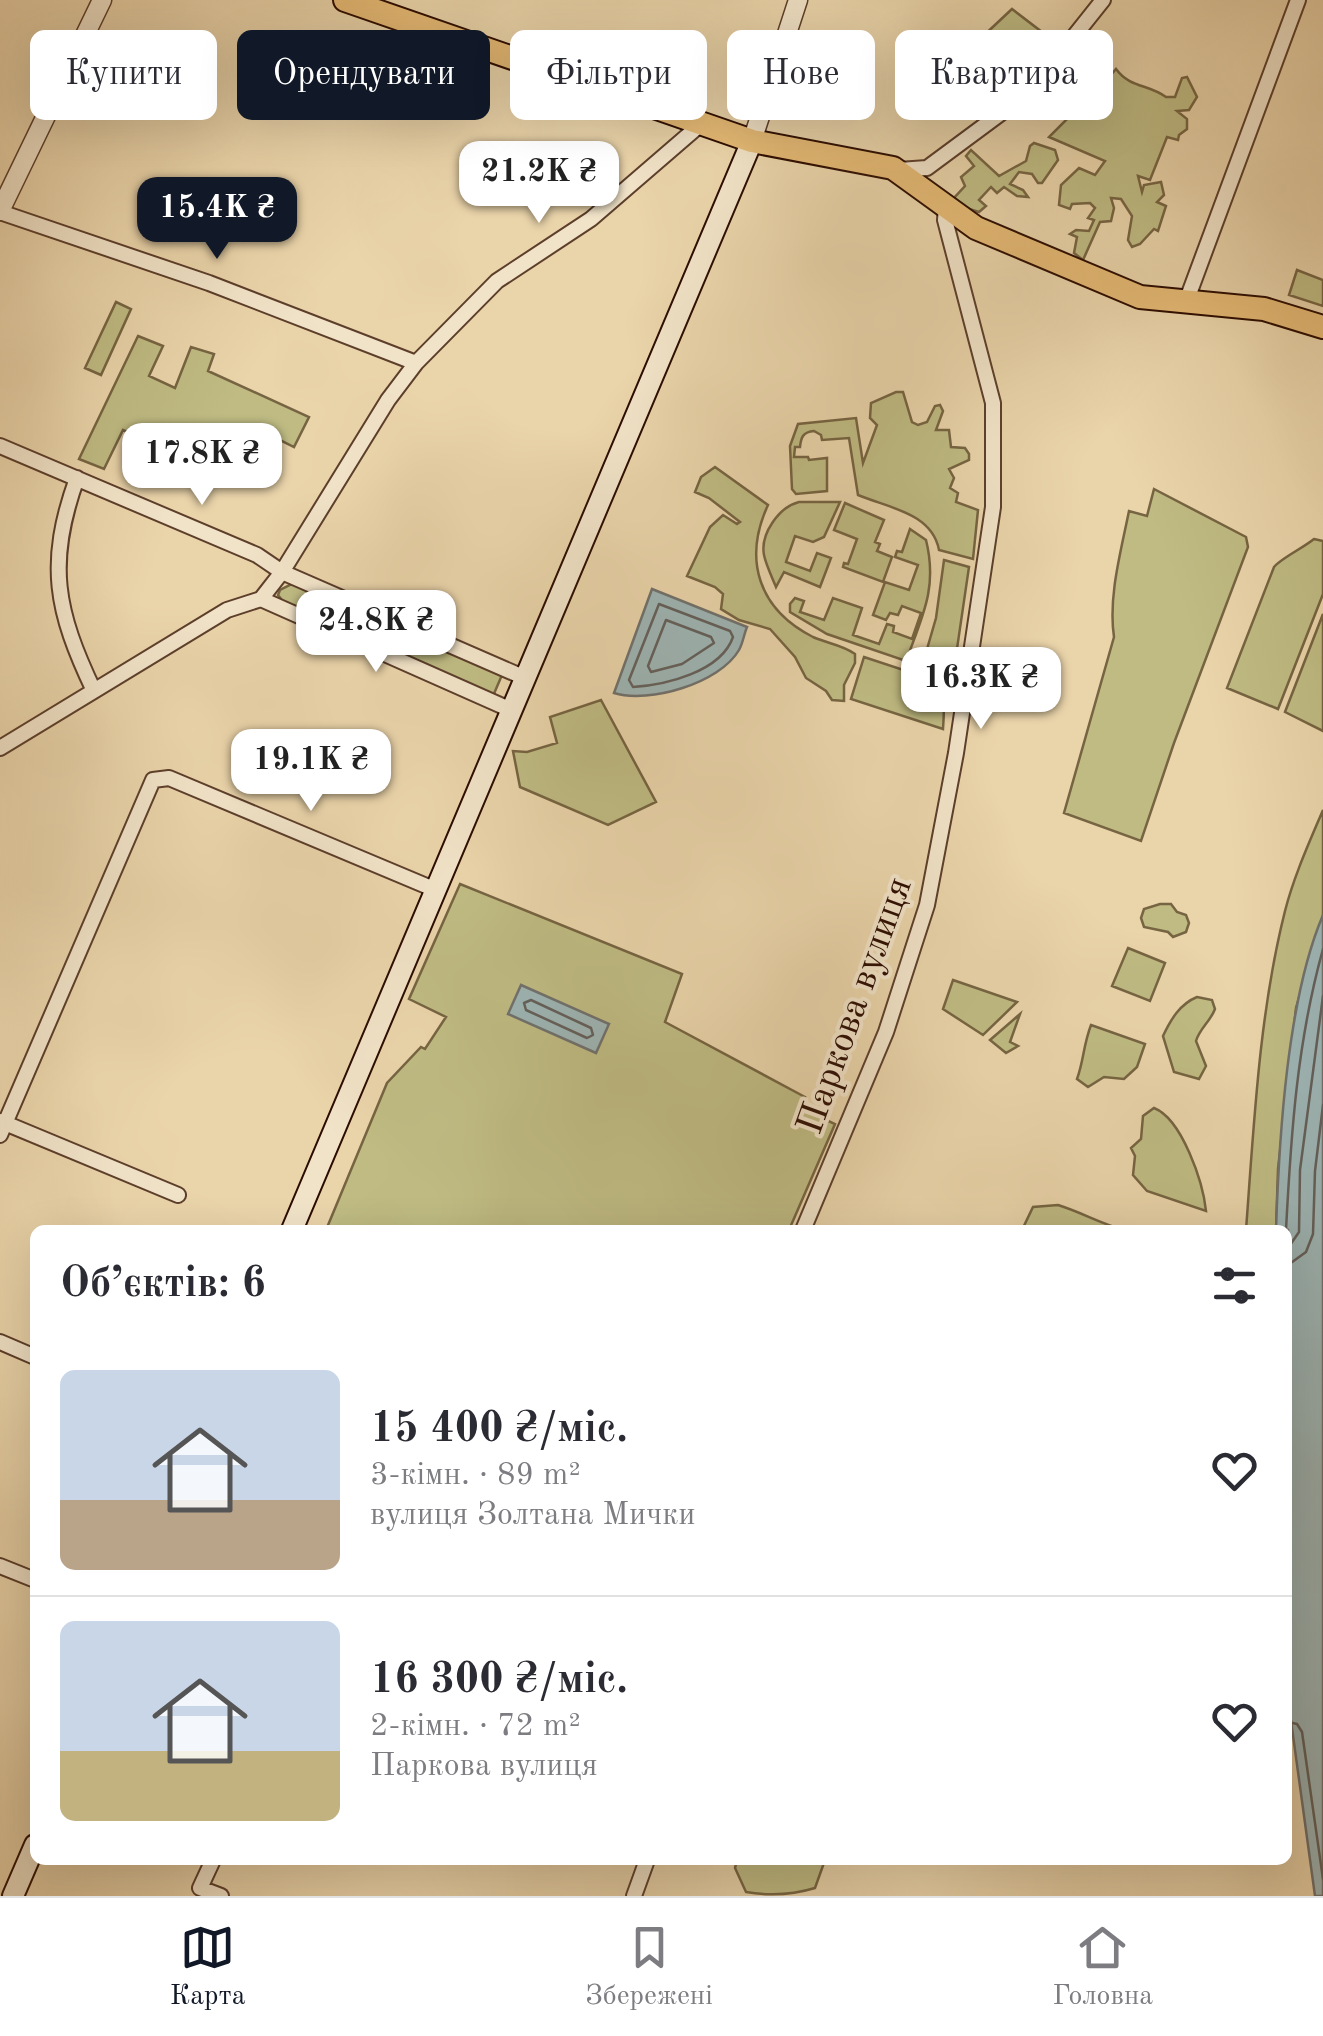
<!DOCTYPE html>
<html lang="uk">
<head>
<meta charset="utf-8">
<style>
	body { margin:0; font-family:"Old Standard TT",serif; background:#f7f7f7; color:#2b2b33; height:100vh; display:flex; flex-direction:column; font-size:38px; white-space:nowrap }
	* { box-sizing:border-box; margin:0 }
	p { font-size:32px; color:#7c7c81 }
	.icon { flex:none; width:55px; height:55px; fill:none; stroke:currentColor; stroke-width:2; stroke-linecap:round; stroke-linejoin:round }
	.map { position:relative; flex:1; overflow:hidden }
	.panel { position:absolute; left:30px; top:1225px; width:1262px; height:640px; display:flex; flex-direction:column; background:#fff; border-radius:15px; box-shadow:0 10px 40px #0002 }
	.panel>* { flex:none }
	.top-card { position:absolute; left:30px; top:30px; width:1265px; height:90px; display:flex; gap:20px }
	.price { position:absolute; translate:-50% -85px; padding:0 22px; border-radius:20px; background:#fff; color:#222; font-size:32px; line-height:65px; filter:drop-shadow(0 2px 5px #0008) }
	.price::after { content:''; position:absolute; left:50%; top:60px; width:30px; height:22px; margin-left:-15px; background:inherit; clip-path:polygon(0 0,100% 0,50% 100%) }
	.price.active { background:#111827; color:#fff }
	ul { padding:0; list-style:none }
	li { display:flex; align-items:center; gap:30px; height:250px; padding:0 30px }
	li+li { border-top:2px solid #e1e1e2 }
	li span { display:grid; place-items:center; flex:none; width:280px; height:200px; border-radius:15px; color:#555 }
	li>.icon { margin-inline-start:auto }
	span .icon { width:120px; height:120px; fill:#fffc; stroke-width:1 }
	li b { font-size:42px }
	h2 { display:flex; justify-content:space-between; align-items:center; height:120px; padding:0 30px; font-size:42px }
	.pill { padding:0 35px; border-radius:15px; background:#fff; box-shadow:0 10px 40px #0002; font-size:35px; line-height:90px }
	.pill.active { background:#111827; color:#fff }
	.tab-bar { display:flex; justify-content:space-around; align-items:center; height:140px; border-top:2px solid #e1e1e2; background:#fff; font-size:28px; color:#7c7c81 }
	.tab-bar a { display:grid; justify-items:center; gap:5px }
	.tab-bar .active { color:#111827 }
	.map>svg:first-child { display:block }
</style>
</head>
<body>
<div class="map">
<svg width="1323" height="1896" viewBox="0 0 1323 1896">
	<rect width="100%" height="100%" fill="#ead4aa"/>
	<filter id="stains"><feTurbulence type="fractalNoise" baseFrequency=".002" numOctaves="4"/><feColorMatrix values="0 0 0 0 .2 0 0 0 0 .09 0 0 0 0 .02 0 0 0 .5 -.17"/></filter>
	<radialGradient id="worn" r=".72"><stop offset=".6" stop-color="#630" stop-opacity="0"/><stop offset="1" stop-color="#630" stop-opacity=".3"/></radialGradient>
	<path fill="#bfbb83" stroke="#766442" stroke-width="2.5" d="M 1012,9 L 1046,35 L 1048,33 L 1055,37 L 1038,58 L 1022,45 L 1010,63 L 1005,57 L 1011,49 L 997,38 L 991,42 L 994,46 L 992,49 L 980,39 Z
		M 1116,69 C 1130,88 1148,84 1166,97 L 1175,97 L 1182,78 L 1187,77 L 1197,97 L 1189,110 L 1177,111 L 1187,119 L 1187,129 L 1179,135 L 1178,140 L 1167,137 L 1150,180 L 1138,176 L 1142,192 L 1144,185 L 1161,182 L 1164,195 L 1157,202 L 1166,206 L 1158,231 L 1154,229 L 1140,244 L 1132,247 L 1128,240 L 1132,216 L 1121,199 L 1111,198 L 1114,208 L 1111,221 L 1100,222 L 1083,260 L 1074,253 L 1077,237 L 1070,234 L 1076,230 L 1089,231 L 1094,220 L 1088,218 L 1095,208 L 1090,203 L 1072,204 L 1070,209 L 1059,205 L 1061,185 L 1079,168 L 1095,175 L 1105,161 L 1049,137 L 1077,109 L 1079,100 L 1096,92 Z
		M 1034,143 L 1055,150 L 1058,160 L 1042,183 L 1038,183 L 1032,174 L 1019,172 L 1010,184 L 1023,190 L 1028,197 L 1017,196 L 1004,187 L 997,193 L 991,187 L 979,200 L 986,206 L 979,212 L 966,208 L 954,198 L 965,186 L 961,177 L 974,166 L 966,156 L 971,150 L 999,176 L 1026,161 L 1030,146 Z
		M 1297,270 L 1323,280 L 1323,306 L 1289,295 Z
		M 116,302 L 131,309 L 101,375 L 85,368 Z
		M 138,336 L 163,346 L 149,376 L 175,388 L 191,347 L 214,354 L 208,371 L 309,417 L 294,447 L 252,426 L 236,459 L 247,465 L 238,484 L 123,430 L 104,469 L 79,459 Z
		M 896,392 L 903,392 L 912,422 L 918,425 L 927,422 L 935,406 L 940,405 L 943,411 L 936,430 L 949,430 L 951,447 L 965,448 L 969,454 L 969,460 L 949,469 L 954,478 L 950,488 L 958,493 L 956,502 L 978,510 L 973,559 L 939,550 C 932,513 889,508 858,495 L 849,438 L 822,440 L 821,435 L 814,431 C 803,432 801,437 800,447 L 795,447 L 794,457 L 808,457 L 809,460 L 827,458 L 827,491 L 796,494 L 792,489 L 790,446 L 798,424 L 856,418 L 863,463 L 877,425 L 870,418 L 871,403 Z
		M 715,467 L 768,505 C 743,559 758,609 813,637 C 826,643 843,645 855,654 L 855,663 L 844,685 L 844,701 L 832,700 L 826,691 L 806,678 L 795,657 L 770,629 L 739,620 L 721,609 L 723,594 L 715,587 L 687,576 L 710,527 L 723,515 L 737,524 L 740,522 L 709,498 L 695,492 L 701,477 Z
		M 1154,489 L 1246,537 L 1248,547 L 1174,743 L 1141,841 L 1064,813 L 1114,637 C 1108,597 1121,551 1129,511 L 1147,516 Z
		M 799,502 L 840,502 L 824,537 L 813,542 L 795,536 L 786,562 L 810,571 L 817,553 L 831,558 L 820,587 L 784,572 L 776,587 C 772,577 766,565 764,555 C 760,534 779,507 799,502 Z
		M 845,503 L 884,520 L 875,542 L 880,544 L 877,551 L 892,557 L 883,582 L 843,567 L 844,563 L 848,564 L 857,539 L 834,530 Z
		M 910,529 L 926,540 C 938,588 922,617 906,661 L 827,634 L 790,612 L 790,604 L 795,598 L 804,601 L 800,612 L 824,620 L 833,598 L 862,608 L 853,635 L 879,644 L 887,624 L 894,626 L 893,632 L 912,639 L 921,613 L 902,606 L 898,615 L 890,613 L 886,620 L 873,615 L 885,582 L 909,590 L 918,565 L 895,557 L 897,551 L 902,552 Z
		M 1314,539 L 1323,541 L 1323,594 L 1278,709 L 1227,688 L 1274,567 C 1280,559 1303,548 1314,539 Z
		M 944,560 L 969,567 L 953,676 L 923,663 L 936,618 Z
		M 294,583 L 502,675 L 493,696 L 285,604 L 278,595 L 280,590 Z
		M 1323,614 L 1323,731 L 1285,712 Z
		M 864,657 L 931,679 C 947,691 944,711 943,729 L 851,699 Z
		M 601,700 L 656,802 L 608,825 L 520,787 L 513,751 L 527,752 L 557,743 L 550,717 Z
		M 1323,810 L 1323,915 L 1296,1008 L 1278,1169 L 1276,1230 L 1246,1230 C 1254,1124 1259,1014 1285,911 C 1294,876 1309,843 1323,810 Z
		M 460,884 L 682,974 L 665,1022 L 805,1097 L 801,1108 L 835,1124 L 789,1230 L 326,1230 L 387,1083 L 421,1047 L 425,1049 L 446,1017 L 409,999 Z
		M 1160,904 L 1171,904 L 1177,912 L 1186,915 L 1189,923 L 1186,932 L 1173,937 L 1168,932 L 1144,927 L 1141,918 L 1144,909 Z
		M 1128,948 L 1165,963 L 1150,1001 L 1112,986 Z
		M 953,980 L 1017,1002 L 983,1035 L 943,1009 Z
		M 1197,997 L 1212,1000 L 1215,1009 C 1210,1022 1200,1028 1196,1041 L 1206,1066 L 1199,1079 L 1174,1072 L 1163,1036 C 1171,1019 1180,1004 1197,997 Z
		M 1020,1014 L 1010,1042 L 1018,1046 L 1006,1053 L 990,1040 Z
		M 1091,1025 L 1145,1044 L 1137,1067 L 1124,1079 L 1104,1077 L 1088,1087 L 1077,1079 C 1084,1060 1083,1046 1091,1025 Z
		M 1154,1108 C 1182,1119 1203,1182 1206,1211 L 1147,1191 L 1133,1175 L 1135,1156 L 1131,1148 L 1141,1139 L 1143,1116 Z
		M 1058,1205 C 1081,1212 1101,1224 1124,1230 L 1022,1230 L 1033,1207 Z
		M 737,1860 L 825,1860 L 815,1888 C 792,1895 770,1896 746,1892 L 735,1868 Z"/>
	<path fill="#9db5b5" stroke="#70716d" stroke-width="2.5" d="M 652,589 L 747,627 C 744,634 743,643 739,650 C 720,683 649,704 614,693 Z
		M 1323,915 L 1323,1896 L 1315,1896 L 1288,1699 L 1288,1230 L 1276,1230 C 1279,1139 1287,999 1323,915 Z
		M 521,985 L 609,1024 L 596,1053 L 508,1014 Z"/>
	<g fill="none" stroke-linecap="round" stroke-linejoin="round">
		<path stroke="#64605b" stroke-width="2.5" d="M 659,604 L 730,631 L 733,637 C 721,672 665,685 633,687 L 629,680 Z
			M 666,620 L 711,637 L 714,643 L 682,664 L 651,672 L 648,666 Z
			M 531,1000 L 591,1028 L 593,1035 L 587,1038 L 526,1010 L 524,1003 Z
			M 1286,1230 C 1291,1134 1297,1042 1323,949
			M 1288,1248 L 1299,1232 L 1300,1170 L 1323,996
			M 1288,1265 L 1306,1252 L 1313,1234 L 1315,1171 L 1323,1105
			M 1288,1722 L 1297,1724 L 1302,1732 L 1323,1879"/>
		<defs>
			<path id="minor" d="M 899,170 L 927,168 L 1008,108 L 1052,64 L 1103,0
				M 0,212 L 209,283 L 416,363
				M 1186,302 L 1298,0
				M 0,446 L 257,555 L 282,572 L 523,677
				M 77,478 C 46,564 56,611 94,691
				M 261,599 L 509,709
				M 0,748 L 227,610 L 261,599 L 282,572 L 388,400 L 416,363 L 497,281 L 591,219 L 701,124
				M 0,1121 L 178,1195
				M 0,1135 L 153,780 L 169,778 L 436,890
				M 803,1230 L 886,1032 L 927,905 L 956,753 L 993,507 L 993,403 L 945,220 L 946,206
				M 0,1342 L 35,1357
				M 0,1566 L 35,1580
				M 213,1860 L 200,1888 L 221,1896
				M 634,1896 L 647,1860"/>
			<path id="tertiary" d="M 752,141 L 798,0
				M 0,211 L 102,0"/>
			<path id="secondary" d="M 292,1230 L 752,141
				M 13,1896 L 35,1845"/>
			<path id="primary" d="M 345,0 L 752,141 L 893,168 L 976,228 L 1140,297 L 1264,309 L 1323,327"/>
		</defs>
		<use href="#minor" stroke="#5c3e2b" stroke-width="18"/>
		<use href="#tertiary" stroke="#5c3e2b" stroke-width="21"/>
		<use href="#secondary" stroke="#2c0c01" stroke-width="24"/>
		<use href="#primary" stroke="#2c0c01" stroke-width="26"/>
		<use href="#minor" stroke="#f1e3c8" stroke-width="14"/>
		<use href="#tertiary" stroke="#f1e3c8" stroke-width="18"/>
		<use href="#secondary" stroke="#f1e3c8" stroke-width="20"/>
		<use href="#primary" stroke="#e5ba75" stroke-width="22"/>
	</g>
	<g text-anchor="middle" stroke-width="8" stroke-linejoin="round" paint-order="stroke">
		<g font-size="38" fill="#2c0c01" stroke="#f1e3c8">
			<text transform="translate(853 1005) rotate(-70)" y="13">Паркова вулиця</text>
		</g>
	</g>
	<rect width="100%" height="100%" filter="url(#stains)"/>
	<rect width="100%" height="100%" fill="url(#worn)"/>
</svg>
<b class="price" style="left:539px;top:226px">21.2K ₴</b>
<b class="price active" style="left:217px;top:262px">15.4K ₴</b>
<b class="price" style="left:202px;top:508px">17.8K ₴</b>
<b class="price" style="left:376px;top:675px">24.8K ₴</b>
<b class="price" style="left:981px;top:732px">16.3K ₴</b>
<b class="price" style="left:311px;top:814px">19.1K ₴</b>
<div class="top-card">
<a class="pill">Купити</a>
<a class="pill active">Орендувати</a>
<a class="pill">Фільтри</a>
<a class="pill">Нове</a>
<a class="pill">Квартира</a>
</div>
<section class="panel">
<h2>Об’єктів: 6<svg class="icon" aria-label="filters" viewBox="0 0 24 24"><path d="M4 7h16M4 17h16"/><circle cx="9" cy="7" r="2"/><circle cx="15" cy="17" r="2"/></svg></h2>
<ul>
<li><span style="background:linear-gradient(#c9d6e8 65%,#b9a48a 0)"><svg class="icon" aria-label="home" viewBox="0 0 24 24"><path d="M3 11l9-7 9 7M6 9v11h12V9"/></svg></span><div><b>15 400 ₴/міс.</b><p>3-кімн. · 89 m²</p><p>вулиця Золтана Мички</p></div><svg class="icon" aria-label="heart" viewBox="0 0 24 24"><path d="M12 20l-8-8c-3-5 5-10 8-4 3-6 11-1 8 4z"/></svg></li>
<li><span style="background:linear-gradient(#c9d6e8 65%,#c2b280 0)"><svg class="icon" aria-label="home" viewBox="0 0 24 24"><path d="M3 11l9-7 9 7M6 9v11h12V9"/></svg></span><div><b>16 300 ₴/міс.</b><p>2-кімн. · 72 m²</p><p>Паркова вулиця</p></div><svg class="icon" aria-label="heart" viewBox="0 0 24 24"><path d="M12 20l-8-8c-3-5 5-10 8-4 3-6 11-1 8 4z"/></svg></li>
</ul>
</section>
</div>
<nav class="tab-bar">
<a class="active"><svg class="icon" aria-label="map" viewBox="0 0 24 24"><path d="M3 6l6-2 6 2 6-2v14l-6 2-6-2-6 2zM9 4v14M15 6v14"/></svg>Карта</a>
<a><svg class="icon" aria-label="saved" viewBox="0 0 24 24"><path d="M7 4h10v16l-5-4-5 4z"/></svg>Збережені</a>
<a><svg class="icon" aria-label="home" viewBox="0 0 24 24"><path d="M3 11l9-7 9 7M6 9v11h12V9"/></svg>Головна</a>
</nav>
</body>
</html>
